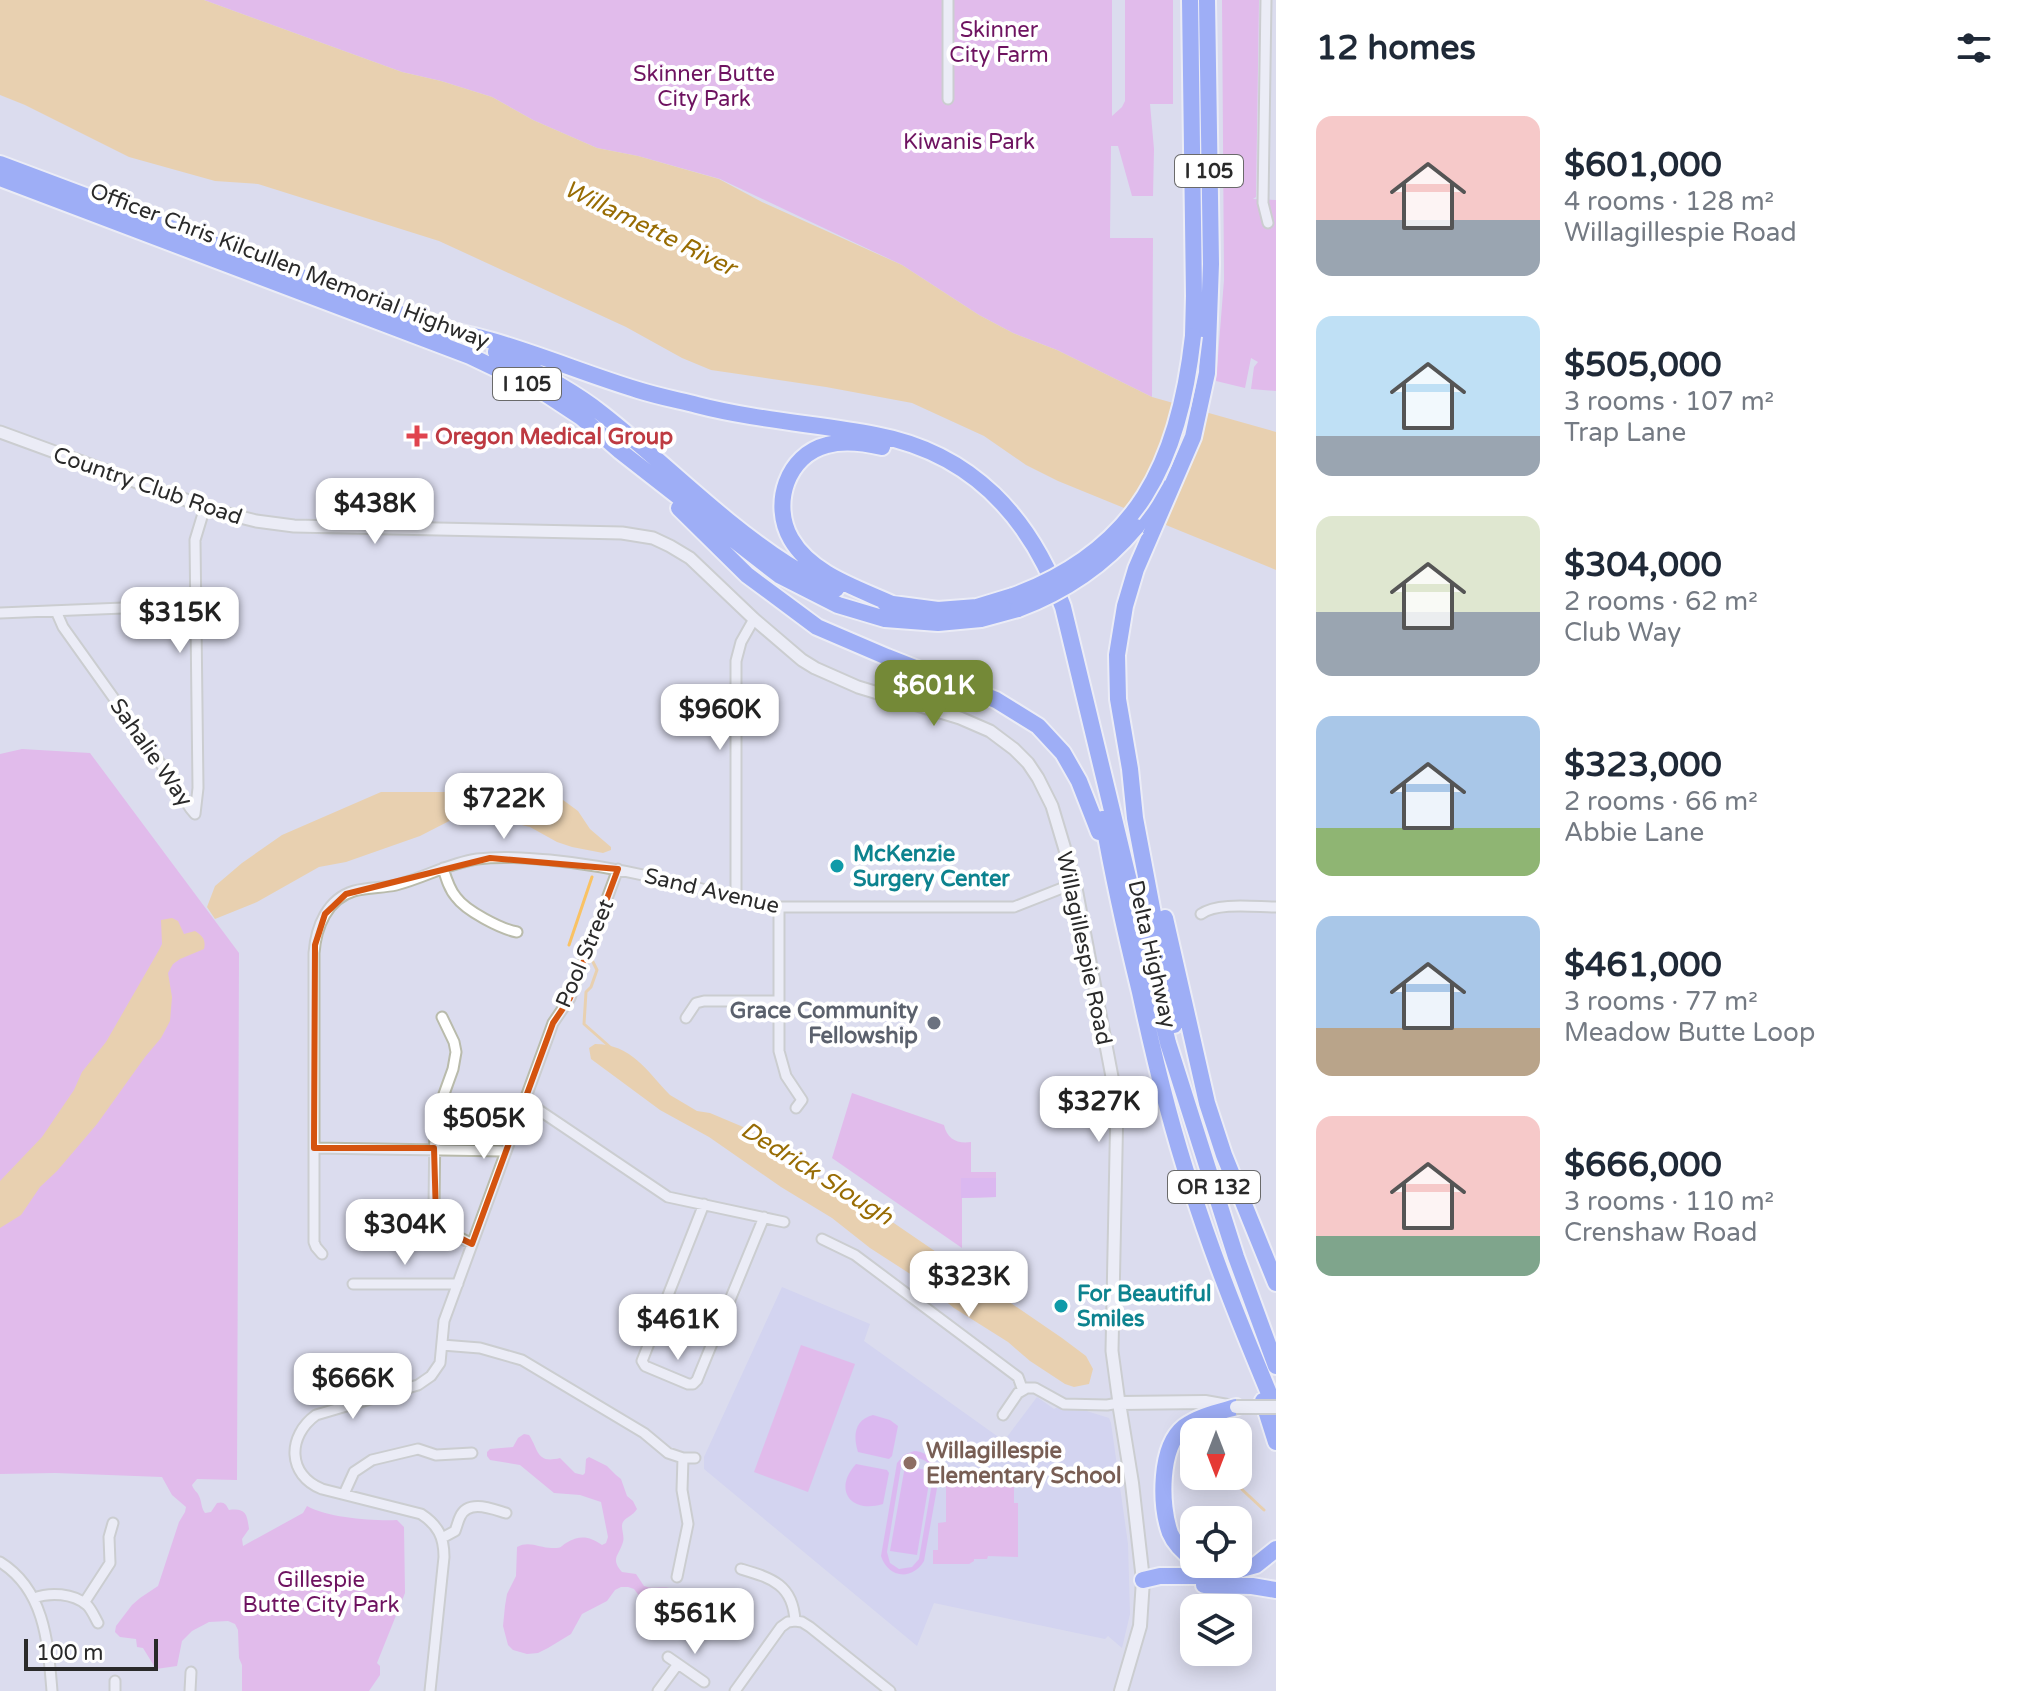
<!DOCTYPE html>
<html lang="en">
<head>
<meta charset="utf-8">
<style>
	body { margin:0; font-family:"Varela Round",sans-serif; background:#f6f6f7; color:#1f2937; height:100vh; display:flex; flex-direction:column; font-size:30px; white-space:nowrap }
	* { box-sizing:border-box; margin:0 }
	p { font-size:26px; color:#747a83 }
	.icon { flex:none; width:44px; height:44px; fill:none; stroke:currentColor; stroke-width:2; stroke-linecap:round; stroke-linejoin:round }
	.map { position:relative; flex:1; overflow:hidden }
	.sheet { display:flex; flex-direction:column; background:#fff; width:760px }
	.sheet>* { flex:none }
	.needle { width:52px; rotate:180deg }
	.fabs { position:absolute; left:1180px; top:1418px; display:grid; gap:16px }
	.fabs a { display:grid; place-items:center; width:72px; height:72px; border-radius:16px; background:#fff; box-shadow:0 4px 20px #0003; font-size:40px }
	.scale { position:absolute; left:24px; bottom:20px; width:134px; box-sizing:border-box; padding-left:8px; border:4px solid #2a2a2a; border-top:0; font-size:22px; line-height:28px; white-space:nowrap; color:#2a2a2a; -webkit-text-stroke:6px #fff; paint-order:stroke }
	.price { position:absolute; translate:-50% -68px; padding:0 18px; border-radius:16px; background:#fff; color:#222; font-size:26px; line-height:52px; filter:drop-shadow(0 2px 4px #0008) }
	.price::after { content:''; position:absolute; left:50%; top:48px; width:24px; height:18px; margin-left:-12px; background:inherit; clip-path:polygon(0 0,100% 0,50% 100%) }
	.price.current { background:#748937; color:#fff }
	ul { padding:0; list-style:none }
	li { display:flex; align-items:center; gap:24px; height:200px; padding:0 40px }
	li span { display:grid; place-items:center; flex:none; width:224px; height:160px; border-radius:16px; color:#555 }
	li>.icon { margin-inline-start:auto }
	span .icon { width:96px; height:96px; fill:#fffc; stroke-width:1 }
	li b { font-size:34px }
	h2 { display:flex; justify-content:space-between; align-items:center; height:96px; padding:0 40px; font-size:34px }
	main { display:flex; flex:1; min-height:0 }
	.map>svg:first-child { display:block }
</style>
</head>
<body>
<main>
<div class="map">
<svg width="1276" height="1691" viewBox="0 0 1276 1691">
	<rect width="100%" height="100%" fill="#dbdcee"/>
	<path fill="#cac9f1" d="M 782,1287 L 870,1324 L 864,1341 L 1004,1441 L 1037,1397 L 1054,1409 L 1064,1404 L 1109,1418 L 1111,1423 L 1128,1544 L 1130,1614 L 1122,1648 L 1108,1636 L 1105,1639 L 934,1603 L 917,1646 L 704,1469 L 704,1457 Z"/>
	<path fill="#e992e7" d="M 204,0 L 1112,0 L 1112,116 L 1122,107 L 1125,101 L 1125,0 L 1173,0 L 1173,104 L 1150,104 L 1154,149 L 1153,196 L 1132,196 L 1118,146 L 1111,146 L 1110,238 L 1153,238 L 1152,397 L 1057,350 L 1013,333 L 979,315 L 902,265 L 720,179 L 638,156 L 597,148 L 533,120 L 492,97 L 441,81 L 402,72 Z
		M 1222,0 L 1259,0 L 1256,197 L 1253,199 L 1276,200 L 1276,391 L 1251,389 L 1254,367 L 1258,362 L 1251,358 L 1245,388 L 1216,381 L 1224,280 Z
		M 22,749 L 90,753 L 239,953 L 237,1480 L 197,1479 L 192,1485 C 194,1491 197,1491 199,1496 C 202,1502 201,1508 205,1513 L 211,1512 L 217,1503 C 224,1501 226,1504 229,1510 C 245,1508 247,1513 249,1529 L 242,1539 L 243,1546 L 303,1513 L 307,1506 C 329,1518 372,1521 397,1520 L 404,1527 L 405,1593 L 377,1663 L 380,1666 L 380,1675 L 369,1691 L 242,1691 L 242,1665 L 239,1658 L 238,1630 L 235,1624 L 228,1621 L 209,1622 L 192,1631 L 182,1641 L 177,1666 L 156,1669 L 143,1648 L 137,1647 L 136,1639 L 120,1637 L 115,1632 L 116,1626 L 132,1605 L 140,1598 L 158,1586 L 179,1522 L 185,1512 L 186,1507 L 172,1495 L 162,1477 L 55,1473 L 0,1474 L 0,754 Z
		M 852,1093 L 944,1125 C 947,1139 957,1144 971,1142 L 971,1172 L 996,1172 L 996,1197 L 962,1198 L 962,1248 L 832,1158 Z
		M 801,1345 L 855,1364 L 808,1492 L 754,1472 Z
		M 524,1434 L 529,1435 C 539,1450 536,1464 560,1458 L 575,1473 L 583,1475 L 585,1473 L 586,1459 L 589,1457 L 607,1466 L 616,1475 L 621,1479 L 627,1496 L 633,1501 L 637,1509 C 633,1516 626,1517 623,1522 C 620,1527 625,1536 623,1542 C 619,1556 610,1558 622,1572 L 636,1574 L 644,1586 C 655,1590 666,1585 675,1590 L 673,1606 L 689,1608 L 690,1615 L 685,1625 L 678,1626 L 671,1623 L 662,1601 L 657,1600 L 649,1605 L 646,1605 L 634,1589 L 628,1587 L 621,1587 L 615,1590 L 607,1601 L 582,1614 L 571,1634 L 548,1648 L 538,1653 L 527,1654 L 513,1650 L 508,1645 L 503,1626 L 505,1606 L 507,1594 L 516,1576 L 517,1547 C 530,1540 541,1549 554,1548 C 562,1548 560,1547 566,1543 C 580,1535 589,1536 602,1545 L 606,1543 L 608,1537 L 601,1502 L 580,1495 L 554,1493 L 520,1465 L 490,1460 L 487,1456 L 487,1452 L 490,1449 L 513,1447 L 518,1438 Z
		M 946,1476 L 990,1476 L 990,1479 L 1014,1479 L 1014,1503 L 1018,1503 L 1018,1557 L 988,1556 L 987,1559 L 974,1559 L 974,1561 L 969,1564 L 933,1564 L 933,1550 L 938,1550 L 938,1523 L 946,1522 Z"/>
	<path fill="#dc8df2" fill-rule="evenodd" d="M 961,1178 L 996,1178 L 996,1197 L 961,1198 Z
		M 873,1415 L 890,1420 L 898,1426 L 892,1456 L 889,1459 L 858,1452 C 853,1436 854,1420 873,1415 Z
		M 914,1451 C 929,1452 938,1462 939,1477 L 924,1561 C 912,1581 888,1578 881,1556 L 897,1463 L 904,1455 ZM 916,1458 C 927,1459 934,1466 933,1477 L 919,1559 L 912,1567 L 899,1569 L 890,1563 L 887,1552 L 901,1467 L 906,1461 Z
		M 856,1464 L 887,1470 L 889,1473 L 883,1504 C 850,1514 833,1489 856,1464 Z
		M 905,1466 L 931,1471 L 917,1555 L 890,1551 Z"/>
	<path fill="#f9c264" d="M 0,0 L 204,0 L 402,72 L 441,81 L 492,97 L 533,120 L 597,148 L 638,156 L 719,179 L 762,202 L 902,265 L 979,315 L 1013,333 L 1057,350 L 1152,397 L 1276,432 L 1276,570 L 1058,481 L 1026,465 L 984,436 L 912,403 L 826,387 L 711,370 L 682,358 L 626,327 L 439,241 L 258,184 L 215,181 L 129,157 L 25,105 L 0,95 Z
		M 381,792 L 484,792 L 549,797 L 563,800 L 578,811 L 590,829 L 611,847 L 611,850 L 603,853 L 572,847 L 557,842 L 530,827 L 483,816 L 459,816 L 420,836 L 346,862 L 319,867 L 257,902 L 215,919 L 207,907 L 215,886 L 242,863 L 282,835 Z
		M 172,918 L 178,921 L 184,934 L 195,931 C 203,936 206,940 204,949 L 180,959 L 173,964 L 168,973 L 172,997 L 170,1021 L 161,1038 L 145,1057 L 97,1124 L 57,1171 L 40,1187 L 21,1215 L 0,1228 L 0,1181 L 42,1137 L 74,1090 L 82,1072 L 106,1042 L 159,950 L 162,944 L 161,920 Z
		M 595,1044 C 631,1044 647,1071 670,1095 L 697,1111 L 710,1113 L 748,1129 L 796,1164 L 866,1204 L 1062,1338 L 1086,1356 L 1093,1369 L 1089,1384 L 1074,1387 L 1065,1384 L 1030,1361 L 1008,1342 L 954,1308 L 918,1279 L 870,1248 L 832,1218 L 781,1187 L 709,1137 L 660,1110 L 591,1059 L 589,1048 Z"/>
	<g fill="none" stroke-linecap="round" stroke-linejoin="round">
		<path stroke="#f9c264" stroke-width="3" d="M 569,945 L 592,877
			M 593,962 L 597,970 L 591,987 L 586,992 L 584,1024 L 610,1047
			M 1218,1476 L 1234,1482 L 1264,1510"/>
		<defs>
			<path id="minor" d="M 948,0 L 948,99
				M 1266,0 L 1263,203 L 1268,223
				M 56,611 L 63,627 L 165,770 L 190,808 L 195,814
				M 0,613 L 197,605
				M 195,814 L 198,788 L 195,540 L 205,507
				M 443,868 C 446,878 449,889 456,897 C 466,911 501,929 517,932
				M 736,898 L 736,661 L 741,642 L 754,619
				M 779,907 L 779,1051 L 786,1076 L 802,1100 L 796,1108
				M 1201,914 C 1218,902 1255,907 1276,907
				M 442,1017 L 454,1042 L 456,1052 L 453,1069 L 435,1119 L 434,1207 L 438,1221 L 445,1230 L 472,1244
				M 686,1018 L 696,1003 L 704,1001 L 778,1001
				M 524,1100 L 668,1197 L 784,1222
				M 314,1148 L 505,1151
				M 704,1204 L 642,1361 L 645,1366 L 688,1384 L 693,1384 L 697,1380 L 764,1217
				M 822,1239 L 855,1255 L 1018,1377 L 1022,1388 L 1035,1388 L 1064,1404 L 1107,1405 L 1119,1403
				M 322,1254 L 316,1247 L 314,1242 L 314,953 C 316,927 327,899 354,891 C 368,887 383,888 396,885 C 424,878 449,863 477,859 C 502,856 526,858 550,860 C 621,867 689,885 758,904 L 775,907 L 1014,907 L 1075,883
				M 353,1284 L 458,1284
				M 442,1345 L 480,1348 L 522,1360 L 644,1433 L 668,1453 L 683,1458
				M 1003,1415 L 1018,1393 L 1025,1389
				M 344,1494 L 354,1472 L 372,1460 L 418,1449 L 436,1455 L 472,1453
				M 442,1538 L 455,1531 C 457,1526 458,1521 460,1517 C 468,1499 492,1509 506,1513
				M 0,1562 C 45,1590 48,1643 52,1691
				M 741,1569 C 771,1578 793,1584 795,1621 L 802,1622 L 810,1627 L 890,1691
				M 677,1577 L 688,1524 L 682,1490 L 683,1458 L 695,1458
				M 34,1598 C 50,1592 73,1593 87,1605 C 92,1610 95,1618 98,1623
				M 84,1603 L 110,1563 L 109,1537 L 113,1523
				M 668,1657 L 704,1682
				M 115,1681 L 115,1691
				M 190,1691 L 191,1672
				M 430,1691 L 444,1557 C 444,1537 438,1525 421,1514 L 322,1489 C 287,1475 287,1436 316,1415 L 418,1385 L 431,1376 L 440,1363 L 444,1321 L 548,1037 L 553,1023 L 570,998 L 618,869
				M 658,1691 L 678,1664
				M 735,1691 L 781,1627 L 788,1622 L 795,1621"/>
			<path id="tertiary" d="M 0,432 L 216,511 L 256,521 L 294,526 L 622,533 L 653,538 L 670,546 L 690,558 L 754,619 L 802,660 L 815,668 L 858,687 L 960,718 L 990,731 L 1014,749 L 1028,763 L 1038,778 L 1052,806 L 1075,883 L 1117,1103 L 1112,1351 L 1119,1403"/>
			<path id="secondary" d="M 1121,1691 L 1140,1626 L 1143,1580 L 1132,1483 L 1119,1403 L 1205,1402 L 1233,1407"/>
			<path id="motorway" d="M 1190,0 L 1194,296 L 1193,336
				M 0,164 L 448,332
				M 0,178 L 470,356 L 537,388 L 581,417 L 620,451 L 779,575 L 838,605 L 885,619 L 938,623 L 981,619 L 1018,609
				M 441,329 C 457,332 473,335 489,340 C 539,354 588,375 638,390 C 657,396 677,400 697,405 C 755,420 817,424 876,435 C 972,453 1031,518 1063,607 L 1168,1043 L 1236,1257 L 1276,1366
				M 496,352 C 532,369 569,388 601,413 C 664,462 720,521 787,564 C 802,574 820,581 836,589
				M 882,447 C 865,443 844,440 827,445 C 787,455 771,504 791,539 C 811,574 857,588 892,604
				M 679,508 L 747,575 L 817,627 L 887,657 L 996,700 L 1038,726 L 1063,753 L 1079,781 L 1099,832
				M 1136,527 L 1162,488
				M 885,603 L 938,610 L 977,607 L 1013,596
				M 1103,819 C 1113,877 1126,935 1140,992 C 1154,1058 1170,1123 1191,1187 C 1215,1263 1245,1336 1276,1410
				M 1165,918 L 1207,1103 L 1224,1155 L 1276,1283
				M 1174,1025 L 1135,818 L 1130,769 L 1118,699 L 1117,655 L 1125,606 L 1136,569 L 1193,437 L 1207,373 L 1211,264 L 1207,0
				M 1263,1401 L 1276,1442
				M 1194,1560 C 1184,1553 1175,1545 1170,1533 C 1160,1505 1159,1447 1184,1427 C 1199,1416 1219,1412 1236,1407
				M 1143,1580 L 1160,1576 L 1216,1576 L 1256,1565 L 1276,1549
				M 1204,1585 L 1252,1586 L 1276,1590"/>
		</defs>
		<use href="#minor" stroke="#b9bbab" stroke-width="13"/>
		<use href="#tertiary" stroke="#b9bbab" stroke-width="15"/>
		<use href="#secondary" stroke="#b9bbab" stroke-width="16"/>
		<use href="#motorway" stroke="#fff" stroke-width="20"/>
		<use href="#minor" stroke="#fff" stroke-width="9"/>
		<use href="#tertiary" stroke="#fff" stroke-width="11"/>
		<use href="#secondary" stroke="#fff" stroke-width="12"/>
		<use href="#motorway" stroke="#5477ff" stroke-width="16"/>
		<defs>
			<path id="secondary-bridge" d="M 1236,1407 L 1276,1407"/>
			<path id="motorway-bridge" d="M 1013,596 C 1138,550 1179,462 1193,336
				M 1018,609 C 1063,592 1105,564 1136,527"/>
		</defs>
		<use href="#secondary-bridge" stroke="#b9bbab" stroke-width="16" stroke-linecap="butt"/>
		<use href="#motorway-bridge" stroke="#fff" stroke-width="20" stroke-linecap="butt"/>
		<use href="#secondary-bridge" stroke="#fff" stroke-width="12"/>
		<use href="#motorway-bridge" stroke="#5477ff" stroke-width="16"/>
	</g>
	<path d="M0 0H1276V1691H0ZM 490,858 L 618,869 L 570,998 L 553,1023 L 472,1244 L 450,1233 L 436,1216 L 434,1148 L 314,1148 L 315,945 L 325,914 L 346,894 Z" fill="#dbdcee" fill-opacity=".55" fill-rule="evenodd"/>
	<path fill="none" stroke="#d5540f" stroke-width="6" stroke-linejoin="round" d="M 490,858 L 618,869 L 570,998 L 553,1023 L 472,1244 L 450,1233 L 436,1216 L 434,1148 L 314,1148 L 315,945 L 325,914 L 346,894 Z"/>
	<path fill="#e0444e" stroke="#fff" stroke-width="3" d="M413 424h8v8h8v8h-8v8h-8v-8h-8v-8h8z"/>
	<g fill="#0f9aa8" stroke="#fff" stroke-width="3">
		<circle cx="837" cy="866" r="8"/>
		<circle cx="1061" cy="1306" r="8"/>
	</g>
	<circle fill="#6b7280" stroke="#fff" stroke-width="3" cx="934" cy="1023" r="8"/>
	<circle fill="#8d6e63" stroke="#fff" stroke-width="3" cx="910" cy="1463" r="8"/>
	<g text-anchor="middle" stroke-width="8" stroke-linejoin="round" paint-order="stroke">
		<g fill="#fff" stroke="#6a6a6a" stroke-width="2">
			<rect x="1175" y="155" width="68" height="32" rx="6"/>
			<rect x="493" y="368" width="68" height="32" rx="6"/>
			<rect x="1168" y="1171" width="92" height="32" rx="6"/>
		</g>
		<g font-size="20" font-weight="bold" fill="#2a2a2a">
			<text x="1209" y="178">I 105</text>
			<text x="527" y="391">I 105</text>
			<text x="1214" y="1194">OR 132</text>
		</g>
		<g font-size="22" fill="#6e1360" stroke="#fff">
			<text x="999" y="37">Skinner<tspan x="999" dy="25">City Farm</tspan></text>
			<text x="704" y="81">Skinner Butte<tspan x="704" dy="25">City Park</tspan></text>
			<text x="969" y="149">Kiwanis Park</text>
			<text x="321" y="1587">Gillespie<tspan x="321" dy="25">Butte City Park</tspan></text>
		</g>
		<g font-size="22" fill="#2a2a2a" stroke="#fff">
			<text transform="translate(290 265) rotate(21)" y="8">Officer Chris Kilcullen Memorial Highway</text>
			<text transform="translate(148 485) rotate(19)" y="8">Country Club Road</text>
			<text transform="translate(152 752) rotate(55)" y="8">Sahalie Way</text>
			<text transform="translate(712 890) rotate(13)" y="8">Sand Avenue</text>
			<text transform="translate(1085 948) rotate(78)" y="8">Willagillespie Road</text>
			<text transform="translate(584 953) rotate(-67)" y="8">Pool Street</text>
			<text transform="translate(1153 954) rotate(77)" y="8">Delta Highway</text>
		</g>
		<g font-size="22" font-weight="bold" fill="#be3a42" stroke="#fff" text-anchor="start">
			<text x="435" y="444">Oregon Medical Group</text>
		</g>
		<g font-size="22" font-weight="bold" fill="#0d838f" stroke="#fff" text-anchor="start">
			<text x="853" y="861">McKenzie<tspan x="853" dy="25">Surgery Center</tspan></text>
			<text x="1077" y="1301">For Beautiful<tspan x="1077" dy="25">Smiles</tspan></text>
		</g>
		<g font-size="22" font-weight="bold" fill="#5b616d" stroke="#fff" text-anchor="end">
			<text x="918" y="1018">Grace Community<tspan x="918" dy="25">Fellowship</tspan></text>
		</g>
		<g font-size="22" font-weight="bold" fill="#785e54" stroke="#fff" text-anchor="start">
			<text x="926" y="1458">Willagillespie<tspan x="926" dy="25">Elementary School</tspan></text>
		</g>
		<g font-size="24" font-style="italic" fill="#986c03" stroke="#fff">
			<text transform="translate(650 228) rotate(26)" y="8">Willamette River</text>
			<text transform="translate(817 1173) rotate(32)" y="8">Dedrick Slough</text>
		</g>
	</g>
</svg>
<div class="fabs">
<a><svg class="needle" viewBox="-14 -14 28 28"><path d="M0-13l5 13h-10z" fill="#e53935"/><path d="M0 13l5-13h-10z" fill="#747a83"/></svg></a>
<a><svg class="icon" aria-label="locate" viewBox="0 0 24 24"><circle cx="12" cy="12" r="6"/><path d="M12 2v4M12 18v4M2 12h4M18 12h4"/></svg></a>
<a><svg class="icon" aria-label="layers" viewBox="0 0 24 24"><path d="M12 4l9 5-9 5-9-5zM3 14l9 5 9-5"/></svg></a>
</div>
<div class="scale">100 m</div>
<b class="price" style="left:375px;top:546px">$438K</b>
<b class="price" style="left:180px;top:655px">$315K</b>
<b class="price current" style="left:934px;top:728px">$601K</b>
<b class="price" style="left:720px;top:752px">$960K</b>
<b class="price" style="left:504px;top:841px">$722K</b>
<b class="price" style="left:1099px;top:1144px">$327K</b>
<b class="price" style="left:484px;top:1161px">$505K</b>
<b class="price" style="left:405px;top:1267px">$304K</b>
<b class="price" style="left:969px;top:1319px">$323K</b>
<b class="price" style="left:678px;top:1362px">$461K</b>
<b class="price" style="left:353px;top:1421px">$666K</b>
<b class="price" style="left:695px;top:1656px">$561K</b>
</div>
<section class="sheet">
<h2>12 homes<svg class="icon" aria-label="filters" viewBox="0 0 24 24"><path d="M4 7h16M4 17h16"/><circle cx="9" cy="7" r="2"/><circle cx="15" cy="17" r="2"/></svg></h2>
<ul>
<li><span style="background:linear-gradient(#f6c9c9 65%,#9aa5b1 0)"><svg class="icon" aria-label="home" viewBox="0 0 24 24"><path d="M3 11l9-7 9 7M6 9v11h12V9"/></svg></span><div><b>$601,000</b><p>4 rooms · 128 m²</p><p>Willagillespie Road</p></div></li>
<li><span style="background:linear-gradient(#bfe0f5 75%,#9aa5b1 0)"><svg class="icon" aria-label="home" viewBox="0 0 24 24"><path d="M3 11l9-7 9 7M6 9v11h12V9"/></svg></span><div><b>$505,000</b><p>3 rooms · 107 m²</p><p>Trap Lane</p></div></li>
<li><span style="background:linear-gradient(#dfe7d0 60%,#9aa5b1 0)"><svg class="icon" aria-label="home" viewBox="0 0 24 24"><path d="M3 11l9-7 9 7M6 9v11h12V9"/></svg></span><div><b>$304,000</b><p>2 rooms · 62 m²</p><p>Club Way</p></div></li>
<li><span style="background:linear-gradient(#a9c7e8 70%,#8fb573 0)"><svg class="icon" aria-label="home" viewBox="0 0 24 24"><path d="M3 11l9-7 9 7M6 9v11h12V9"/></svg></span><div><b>$323,000</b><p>2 rooms · 66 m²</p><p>Abbie Lane</p></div></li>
<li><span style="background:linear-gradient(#a9c7e8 70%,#b9a48a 0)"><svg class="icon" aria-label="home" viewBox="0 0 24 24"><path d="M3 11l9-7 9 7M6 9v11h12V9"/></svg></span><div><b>$461,000</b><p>3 rooms · 77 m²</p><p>Meadow Butte Loop</p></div></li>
<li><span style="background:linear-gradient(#f6c9c9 75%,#7fa58c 0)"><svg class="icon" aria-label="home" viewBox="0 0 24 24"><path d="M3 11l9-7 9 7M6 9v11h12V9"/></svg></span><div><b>$666,000</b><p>3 rooms · 110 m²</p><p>Crenshaw Road</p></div></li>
</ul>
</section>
</main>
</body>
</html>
